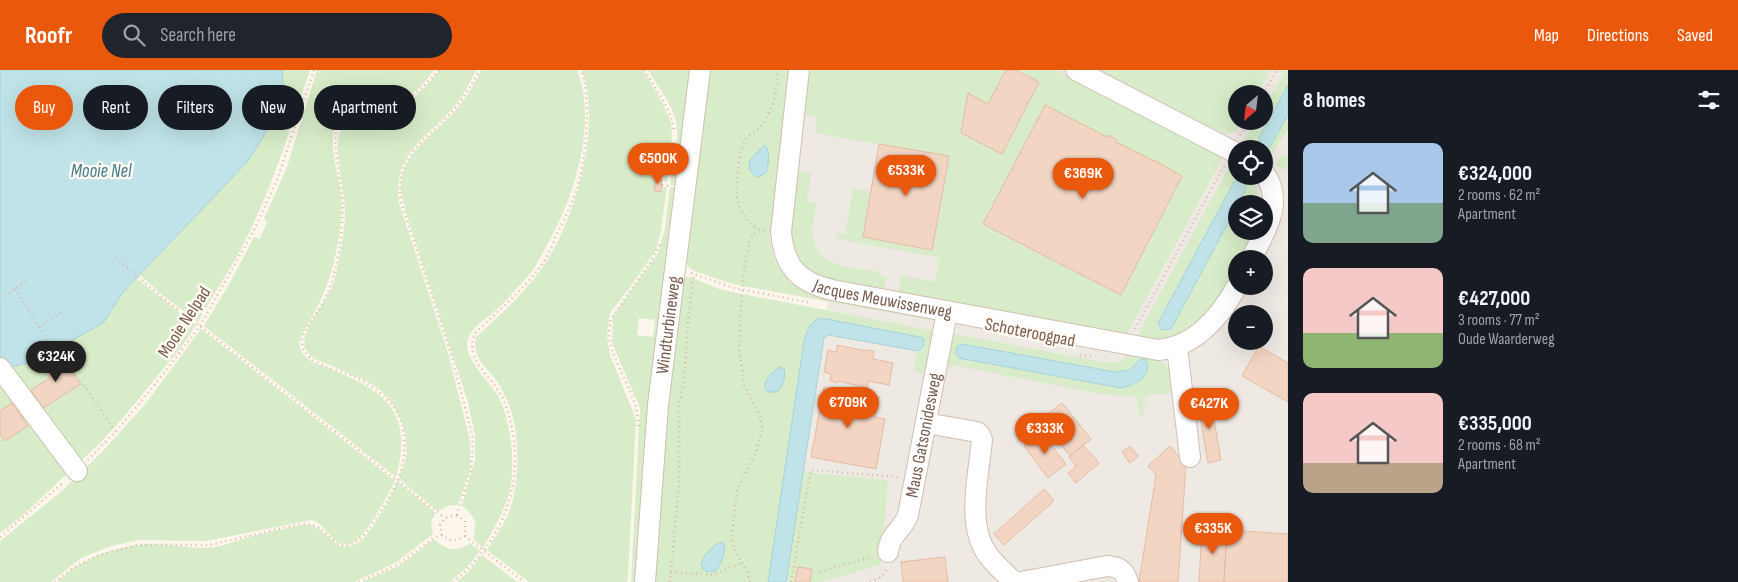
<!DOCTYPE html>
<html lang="en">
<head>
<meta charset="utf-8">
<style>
	body { margin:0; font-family:"Sofia Sans Condensed",sans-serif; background:#20242c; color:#f1f3f6; height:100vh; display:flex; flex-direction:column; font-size:19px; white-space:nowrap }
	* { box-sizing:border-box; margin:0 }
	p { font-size:16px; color:#9ea1a6 }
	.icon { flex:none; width:28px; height:28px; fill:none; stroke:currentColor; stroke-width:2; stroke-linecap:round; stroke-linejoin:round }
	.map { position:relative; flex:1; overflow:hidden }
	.sheet { display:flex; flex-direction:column; background:#171b24; width:450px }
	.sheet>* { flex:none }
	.top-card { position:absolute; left:15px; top:15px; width:475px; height:45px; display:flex; gap:10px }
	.needle { width:32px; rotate:208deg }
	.controls { position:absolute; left:1228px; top:15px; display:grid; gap:10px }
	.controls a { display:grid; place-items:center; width:45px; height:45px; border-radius:50%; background:#171b24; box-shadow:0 5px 20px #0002; font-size:25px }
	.price { position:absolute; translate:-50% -42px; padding:0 11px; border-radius:18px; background:#ea580c; color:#fff; font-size:16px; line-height:32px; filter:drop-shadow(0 1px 2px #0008) }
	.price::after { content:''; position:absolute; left:50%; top:30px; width:15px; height:11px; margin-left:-8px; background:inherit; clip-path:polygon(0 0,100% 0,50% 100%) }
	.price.current { background:#222; color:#fff }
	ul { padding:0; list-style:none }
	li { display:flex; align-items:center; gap:15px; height:125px; padding:0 15px }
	li span { display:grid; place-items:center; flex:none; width:140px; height:100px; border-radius:10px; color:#555 }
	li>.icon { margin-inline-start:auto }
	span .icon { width:60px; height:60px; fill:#fffc; stroke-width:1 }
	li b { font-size:21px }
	h2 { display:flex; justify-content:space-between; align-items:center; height:60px; padding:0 15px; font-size:21px }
	.pill { padding:0 18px; border-radius:22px; background:#171b24; box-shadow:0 5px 20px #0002; font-size:18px; line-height:45px }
	.pill.current { background:#ea580c; color:#fff }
	header { display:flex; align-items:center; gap:30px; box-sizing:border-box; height:70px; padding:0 25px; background:#ea580c; color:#fff }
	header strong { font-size:24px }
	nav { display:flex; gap:28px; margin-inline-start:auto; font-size:18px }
	.search { width:350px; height:45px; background:#20242c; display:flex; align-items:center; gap:12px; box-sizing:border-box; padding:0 18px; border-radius:28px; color:#9ea1a6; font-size:19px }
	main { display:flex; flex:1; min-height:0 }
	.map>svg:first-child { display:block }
</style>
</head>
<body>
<header>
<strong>Roofr</strong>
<div class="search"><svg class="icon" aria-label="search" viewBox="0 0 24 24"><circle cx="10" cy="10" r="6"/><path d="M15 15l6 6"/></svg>Search here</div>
<nav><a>Map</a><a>Directions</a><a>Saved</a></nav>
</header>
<main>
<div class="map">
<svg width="1288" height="512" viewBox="0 0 1288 512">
	<rect width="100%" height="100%" fill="#fdf6ec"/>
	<path fill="#efe9e4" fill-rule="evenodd" d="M 720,0 L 1288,0 L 1288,512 L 821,512 L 888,410 L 803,403 L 828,232 L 733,214 L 706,205 ZM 1236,24 L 1264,24 L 1264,51 L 1236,51 ZM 1236,79 L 1264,79 L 1264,106 L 1236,106 ZM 1236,134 L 1264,134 L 1264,161 L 1236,161 ZM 1236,189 L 1264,189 L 1264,216 L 1236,216 ZM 1236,244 L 1264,244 L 1264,271 L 1236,271 Z"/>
	<path fill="#d8ecc9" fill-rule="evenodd" d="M 282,0 L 310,0 C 291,57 273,115 246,169 C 232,197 213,224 198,252 L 160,223 L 139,204 L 159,185 L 200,140 L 248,91 L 268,59 L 284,27 Z
		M 317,0 L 434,0 C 423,15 412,27 395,33 C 378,40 346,40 336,56 C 327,69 339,107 341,123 C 342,139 341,156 338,172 C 332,205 324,227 307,256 C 302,263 297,272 301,280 C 305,291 318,294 328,298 C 385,321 414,341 396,407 L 204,256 L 232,209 L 254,167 L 260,169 L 267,152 L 264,149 L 287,97 Z
		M 440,0 L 476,0 C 470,13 463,26 454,37 C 426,69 392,84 399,133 L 449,286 L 470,371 L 470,400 L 458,435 L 451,435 L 438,441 L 399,409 C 401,402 405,394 406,387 C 409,362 398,335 379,319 C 366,309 349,304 335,297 C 325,293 312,290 306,280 C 297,265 325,234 331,219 C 335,210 337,200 339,190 C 342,174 345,158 345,141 C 345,123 333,76 340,62 C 349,44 387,44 404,34 C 419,25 429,13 440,0 Z
		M 481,0 L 577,0 C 599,57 572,134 542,184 C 538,191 534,200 528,206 C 518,217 508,229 497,239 C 488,248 472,256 468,269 C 461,289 492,312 500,330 C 512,356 517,403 507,430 C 501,447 492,462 483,478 L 473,469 C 478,454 475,445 462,436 L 475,390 L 475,365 L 468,332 L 405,140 C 404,133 402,127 401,121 C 398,87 434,64 454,42 C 466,30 474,15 481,0 Z
		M 582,0 L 643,0 L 662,32 L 671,53 L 672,65 L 667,112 L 664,112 L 663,106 L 655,106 L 654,122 L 662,121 L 663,117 L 667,117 L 660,166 L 656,180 L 631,216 L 610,243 L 607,266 L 610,285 L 636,349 L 628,506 L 627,512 L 529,512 L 487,480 C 496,466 506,452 511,437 C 513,431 514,424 515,418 C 520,381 518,342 496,310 C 485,295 472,288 476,267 C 495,250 521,226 537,205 C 574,158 603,57 582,0 Z
		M 648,0 L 692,0 L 677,115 L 670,115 C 673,94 681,68 675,48 C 670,31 657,15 648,0 Z
		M 708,0 L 791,0 L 770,166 C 771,195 786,214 812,225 L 935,248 L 936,251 L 733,214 L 697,202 L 691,199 L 684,191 Z
		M 808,0 L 1056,0 L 1221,85 L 1222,89 L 1127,264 L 898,223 L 901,205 L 935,212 L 940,188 L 838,169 L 836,163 L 845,164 L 853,118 L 871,122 L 863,167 L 932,180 L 949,87 L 815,63 L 817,47 L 803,44 Z
		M 1097,0 L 1270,0 L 1257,24 L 1236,24 L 1236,51 L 1242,51 L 1236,61 L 1225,65 Z
		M 1286,0 L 1288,0 L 1288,15 L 1259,68 L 1270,77 L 1288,45 L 1288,60 L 1268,90 L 1264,88 L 1264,79 L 1247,79 L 1241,75 L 1255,51 L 1264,51 L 1264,37 Z
		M 1283,83 L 1288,86 L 1288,100 L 1275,96 Z
		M 1232,91 L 1236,94 L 1236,106 L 1252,106 L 1258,123 L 1259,134 L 1239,134 L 1246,119 L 1246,112 L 1171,259 L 1236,138 L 1236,161 L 1252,161 L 1248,175 L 1241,189 L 1236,189 L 1236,197 L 1226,216 L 1196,256 L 1176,268 L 1160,272 L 1136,268 Z
		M 795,101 L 811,103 L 807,131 L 817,133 C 815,144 811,157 813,168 C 817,198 856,198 880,202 L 881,206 L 886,207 L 884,220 C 864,216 842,215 823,208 C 780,191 792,137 795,101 Z
		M 670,117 L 676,117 L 636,512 L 631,512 L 640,338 L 612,273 L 613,246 L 658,183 L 665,158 ZM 639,248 L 655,250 L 653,267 L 637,265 Z
		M 690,207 L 719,219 L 737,223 L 935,261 L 928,305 L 914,302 L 917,281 L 829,265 L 823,270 L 803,402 L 888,410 L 881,495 L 821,512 L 653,512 L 666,333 L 684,208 Z
		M 136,208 L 196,255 L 182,276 L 122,349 L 99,374 L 22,446 L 0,463 L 0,302 Z
		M 201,259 L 395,411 C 387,427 371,455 359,468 C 354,474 344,476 338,472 C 326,465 326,454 311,450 L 207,471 L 140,470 L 111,476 L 81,488 L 51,512 L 0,512 L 0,471 L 62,421 L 102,382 L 147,332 Z
		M 954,264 L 1109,293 L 1119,292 L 1128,284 L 1159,290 C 1172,296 1172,310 1175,323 L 1146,326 L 1146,333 L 1143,333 L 1144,345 L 1139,345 L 1137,326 L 1123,327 L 1090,322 L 952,295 L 951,299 L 947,294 ZM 962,274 L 1115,302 L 1129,300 L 1133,295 L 1142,308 L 1136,313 L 1121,318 L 959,288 L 956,283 L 957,277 Z
		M 398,412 L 436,443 L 431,451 L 433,464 L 395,493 L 354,512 L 57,512 C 81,489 113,477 146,474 C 169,473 192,480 215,477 C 223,476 232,472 240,470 C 256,465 272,461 288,458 C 294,457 301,454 307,455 C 326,455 332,482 352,476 C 370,470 389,429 398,412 Z
		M 434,469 C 447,480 456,483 470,473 L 480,481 L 468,496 L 450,512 L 362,512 L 399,496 Z
		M 482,485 L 517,512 L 457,512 L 468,502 Z"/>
	<path fill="#bfe3e8" stroke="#a5d3da" d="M 0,0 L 282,0 L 284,27 L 268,59 L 248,91 L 124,221 L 103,253 L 34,291 L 11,297 L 0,302 Z
		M 1288,15 L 1288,45 L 1270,77 L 1264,79 L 1260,76 L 1259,68 Z
		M 764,75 L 766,76 C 771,85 768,94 766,103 L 757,107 L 753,104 L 749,98 L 750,90 Z
		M 1241,110 L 1245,112 L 1246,119 L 1239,134 L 1236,134 L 1236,138 L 1171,259 L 1162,260 L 1158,253 L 1234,112 Z
		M 821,248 L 920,267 L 924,269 C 924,275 923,278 918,281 L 829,265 L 824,268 L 786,512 L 768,512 L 804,271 C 807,261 810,251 821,248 Z
		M 962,274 L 1115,302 L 1129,300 L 1141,289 L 1146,290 C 1154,306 1133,316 1121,318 L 959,288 L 956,283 L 957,277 Z
		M 781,297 L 784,299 C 786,307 783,316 777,322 L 769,322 L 765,319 C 764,309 772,301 781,297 Z
		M 722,472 L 724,474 C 726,483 721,493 716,501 L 707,502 L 703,499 L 701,494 C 705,484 711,476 722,472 Z"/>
	<path fill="#f3d5c3" stroke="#e6bba3" d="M 1006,0 L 1016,0 L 1039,12 L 1002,84 L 961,63 L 968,23 L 988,34 Z
		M 1045,35 L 1107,67 L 1108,65 L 1117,70 L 1116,72 L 1154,91 L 1154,90 L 1182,106 L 1121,225 L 983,154 Z
		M 879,74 L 949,86 L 932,180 L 863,167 Z
		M 656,108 L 662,109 L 661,122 L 654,121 Z
		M 837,275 L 866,281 L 866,280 L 874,281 L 873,289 L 893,293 L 889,315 L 868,311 L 867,318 L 838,311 L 838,313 L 830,311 L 831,304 L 824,302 L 828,280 L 836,282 Z
		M 1259,276 L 1288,293 L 1288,332 L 1242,306 Z
		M 63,287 L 81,314 L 43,338 L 31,320 L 50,308 L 44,299 Z
		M 824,317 L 879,327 L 875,347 L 885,349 L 876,399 L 811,387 Z
		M 1210,327 L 1221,390 L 1208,393 L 1197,329 Z
		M 12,333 L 28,356 L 5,371 L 0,363 L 0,341 Z
		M 1062,333 L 1091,369 L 1070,386 L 1041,349 Z
		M 1041,362 L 1066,394 L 1048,408 L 1024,376 Z
		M 1083,375 L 1099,393 L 1076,413 L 1068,403 L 1076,396 L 1069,387 Z
		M 1130,376 L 1138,386 L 1130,393 L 1122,382 Z
		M 1170,376 L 1186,395 L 1178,512 L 1139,512 L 1156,405 L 1148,396 Z
		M 1044,419 L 1054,431 L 1004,475 L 994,464 Z
		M 1202,458 L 1227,460 L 1224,512 L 1199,512 Z
		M 1227,460 L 1288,464 L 1288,512 L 1224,512 Z
		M 945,487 L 948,512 L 903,512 L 901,492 Z
		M 798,497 L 812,499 L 810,512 L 795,512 Z"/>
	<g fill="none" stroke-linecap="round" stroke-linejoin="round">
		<defs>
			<g id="minor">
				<path id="s1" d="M 799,0 L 781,162 C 784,196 798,212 832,220 L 1158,280 C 1195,277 1220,247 1237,216"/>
				<path d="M 1076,0 L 1236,83"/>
				<path d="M 1251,189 C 1265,162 1285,131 1264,103"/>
				<path d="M 1177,277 L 1190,387"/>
				<path d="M 0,298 L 77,401"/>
				<path d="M 926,353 L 977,362 L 980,365 L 982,370 C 979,402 968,448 983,477 C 990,491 1004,502 1014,512"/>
				<path id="s2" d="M 888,482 C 889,465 902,461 908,445 L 947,242"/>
				<path id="s3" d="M 645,512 L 658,335 L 700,0"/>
				<path d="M 1021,512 L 1107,496 C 1119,497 1124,500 1128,512"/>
			</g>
		</defs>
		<use href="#minor" stroke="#d1beb0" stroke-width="22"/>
		<path stroke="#d9b8a5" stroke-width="2.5" stroke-dasharray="1 4" stroke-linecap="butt" d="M 645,0 C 655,20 672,38 674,62
			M 1263,24 L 1277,0
			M 1240,65 L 1248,51
			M 662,115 L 669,116
			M 764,161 C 750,159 739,140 737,127 C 735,115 739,80 745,70 C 748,66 753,63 757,60 C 763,55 767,48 770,41 C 776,29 776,14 778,0
			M 115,188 L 167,231 L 200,256 L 445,448
			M 691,203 L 734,218 L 812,233
			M 15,219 L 39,257 L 62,242
			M 0,229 L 27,210
			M 39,257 L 56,283
			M 1135,259 L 1225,94
			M 1080,285 L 1092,287
			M 84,315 L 115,361
			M 638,356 C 639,328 616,299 610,272 C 608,265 610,256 611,249 L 650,193 L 660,174
			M 88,390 L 120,357 L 164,303 L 200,256 L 254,160 L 277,110 L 314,0
			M 457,445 L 471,401 L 473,368 L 452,287 L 402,135 C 391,86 429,69 457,36 C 466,25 473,13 479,0
			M 457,445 L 465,451 L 465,466 C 456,471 450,472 442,465 L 440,455 L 445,448 Z
			M 465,466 L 524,512
			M 0,467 L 64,412
			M 671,502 L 679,414 L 679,334 L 684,312 L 689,240 L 694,205
			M 820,502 L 871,487
			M 55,512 L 73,498 L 96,486 L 137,475 L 209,475 L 300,454 C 325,455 319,460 336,472 C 353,485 370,458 378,445 C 385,435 392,424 397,412 C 406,392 408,362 397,342 C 388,326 369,314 353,306 C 339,300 320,297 308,286 C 303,281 302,275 302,269 C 307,254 318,243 325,229 C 338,201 342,167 343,136 C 343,118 330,69 338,57 C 348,43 385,43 402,33 C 416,24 428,13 439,0
			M 359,512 L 397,495 L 433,468 L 442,465
			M 453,512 C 509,467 530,399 504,331 C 494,306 461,290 476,262 C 500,239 526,218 545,190 C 549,183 553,174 556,166 C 563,151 571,136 576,121 C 586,91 592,29 581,0
			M 670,512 L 671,502 L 713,505 L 742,493
			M 750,512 L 747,501 L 734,479 L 732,464 L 737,421 L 755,384 L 763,359 L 759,344 L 744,315 L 739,277 L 742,220 L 745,193 L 749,172 L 753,164 L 758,160
			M 791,512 L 811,400 L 898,407
			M 870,512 L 882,507 L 887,498"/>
		<use href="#minor" stroke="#fff" stroke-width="20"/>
	</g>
	<g text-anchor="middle" stroke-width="5" stroke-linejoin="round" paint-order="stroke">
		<g font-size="18" fill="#7a5c4d" stroke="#fffaf3">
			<text dy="6" stroke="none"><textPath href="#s1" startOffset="299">Jacques Meuwissenweg</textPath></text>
			<text transform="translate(184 252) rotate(-57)" y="6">Mooie Nelpad</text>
			<text dy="6" stroke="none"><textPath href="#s3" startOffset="258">Windturbineweg</textPath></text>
			<text transform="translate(1030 262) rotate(11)" y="6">Schoteroogpad</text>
			<text dy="6" stroke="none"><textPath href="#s2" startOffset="124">Maus Gatsonidesweg</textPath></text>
		</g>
		<g font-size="19" font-style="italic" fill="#437c86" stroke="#fffaf3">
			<text x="101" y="107">Mooie Nel</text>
		</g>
	</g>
</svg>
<div class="controls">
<a><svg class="needle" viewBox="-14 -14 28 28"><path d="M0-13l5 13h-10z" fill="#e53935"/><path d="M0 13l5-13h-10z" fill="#9ea1a6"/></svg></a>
<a><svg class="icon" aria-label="locate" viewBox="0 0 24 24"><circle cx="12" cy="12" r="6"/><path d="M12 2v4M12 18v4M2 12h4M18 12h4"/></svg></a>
<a><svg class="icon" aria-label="layers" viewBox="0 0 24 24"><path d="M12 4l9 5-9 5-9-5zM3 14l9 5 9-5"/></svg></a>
<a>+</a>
<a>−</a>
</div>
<b class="price" style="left:658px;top:115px">€500K</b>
<b class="price" style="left:906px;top:127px">€533K</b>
<b class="price" style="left:1083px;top:130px">€369K</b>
<b class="price current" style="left:56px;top:313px">€324K</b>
<b class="price" style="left:848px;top:359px">€709K</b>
<b class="price" style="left:1209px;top:360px">€427K</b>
<b class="price" style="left:1045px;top:385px">€333K</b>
<b class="price" style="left:1213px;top:485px">€335K</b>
<div class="top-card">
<a class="pill current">Buy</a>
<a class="pill">Rent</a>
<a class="pill">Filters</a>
<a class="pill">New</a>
<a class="pill">Apartment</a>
</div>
</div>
<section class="sheet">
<h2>8 homes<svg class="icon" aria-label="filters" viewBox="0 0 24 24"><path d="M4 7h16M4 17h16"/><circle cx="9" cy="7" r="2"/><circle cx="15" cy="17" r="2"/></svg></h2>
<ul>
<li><span style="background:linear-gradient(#a9c7e8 60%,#7fa58c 0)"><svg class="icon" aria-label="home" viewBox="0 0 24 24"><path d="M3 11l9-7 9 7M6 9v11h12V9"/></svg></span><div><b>€324,000</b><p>2 rooms · 62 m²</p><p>Apartment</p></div></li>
<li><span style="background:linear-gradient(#f6c9c9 65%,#8fb573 0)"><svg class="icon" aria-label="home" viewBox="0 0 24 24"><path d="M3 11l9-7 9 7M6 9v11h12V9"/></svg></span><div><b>€427,000</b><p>3 rooms · 77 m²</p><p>Oude Waarderweg</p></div></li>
<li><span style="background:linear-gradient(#f6c9c9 70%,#b9a48a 0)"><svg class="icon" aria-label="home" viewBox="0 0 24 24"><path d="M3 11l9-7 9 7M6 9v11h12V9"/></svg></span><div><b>€335,000</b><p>2 rooms · 68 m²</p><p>Apartment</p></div></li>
</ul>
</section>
</main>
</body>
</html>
